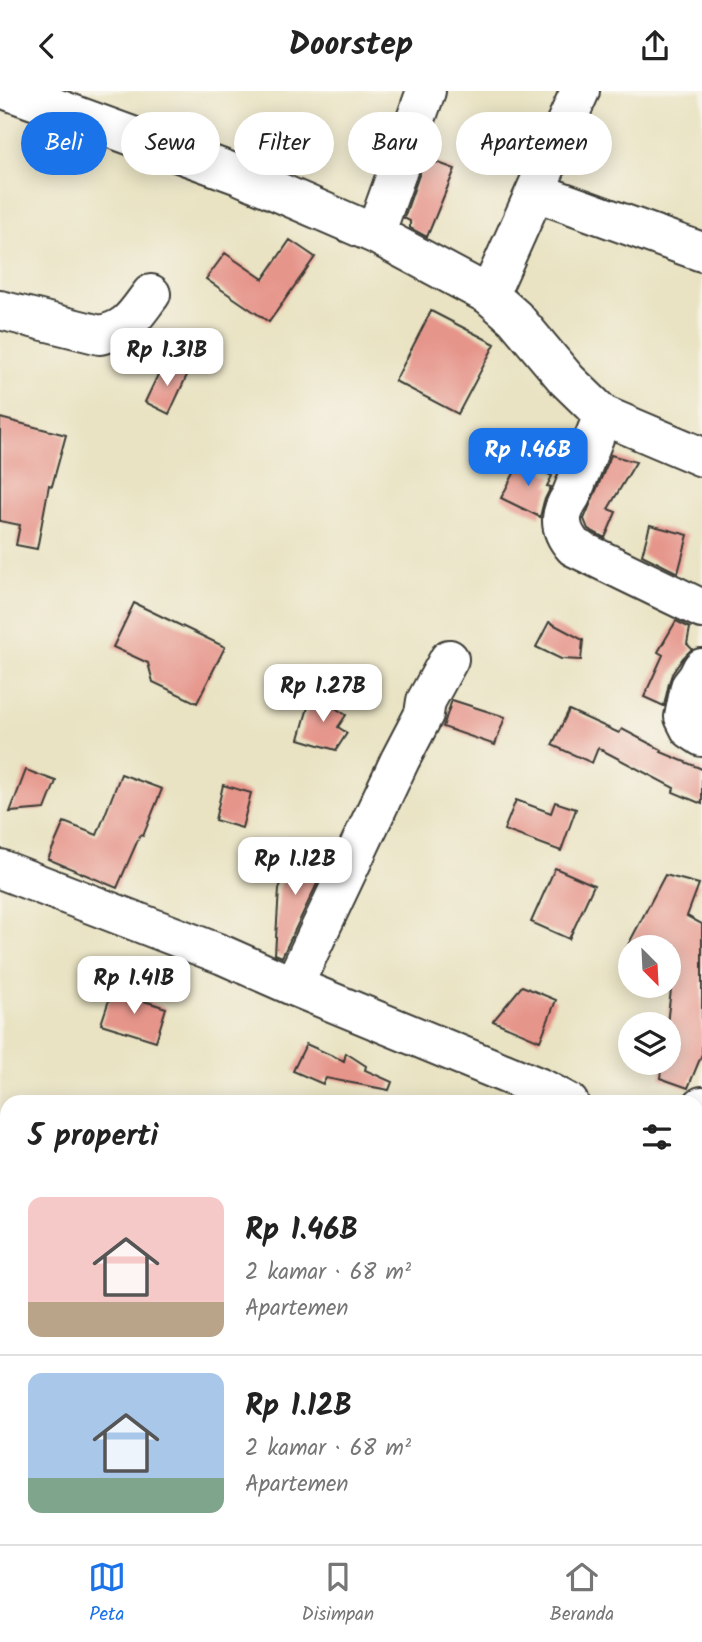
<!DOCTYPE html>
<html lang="id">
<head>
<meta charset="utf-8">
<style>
	body { margin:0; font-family:Kalam,sans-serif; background:#f6f6f6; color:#222; height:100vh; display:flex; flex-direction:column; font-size:26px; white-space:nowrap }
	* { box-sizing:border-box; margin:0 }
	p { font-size:23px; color:#767676 }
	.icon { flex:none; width:38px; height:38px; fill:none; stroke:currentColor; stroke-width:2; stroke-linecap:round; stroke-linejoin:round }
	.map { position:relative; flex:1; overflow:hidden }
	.side { position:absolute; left:0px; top:1004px; width:704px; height:450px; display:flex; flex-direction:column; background:#fff; border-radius:21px 21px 0 0; box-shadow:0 4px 18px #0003 }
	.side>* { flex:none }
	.guide { position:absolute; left:21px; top:21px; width:662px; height:63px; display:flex; gap:14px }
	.needle { width:46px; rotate:156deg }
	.tools { position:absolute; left:618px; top:844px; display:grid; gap:14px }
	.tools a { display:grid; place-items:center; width:63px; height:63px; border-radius:50%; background:#fff; box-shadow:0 4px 18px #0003; font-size:35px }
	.price { position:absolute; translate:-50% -60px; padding:0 16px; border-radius:14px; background:#fff; color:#222; font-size:23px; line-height:46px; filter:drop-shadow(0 2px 4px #0008) }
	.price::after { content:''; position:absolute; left:50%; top:42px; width:21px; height:16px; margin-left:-10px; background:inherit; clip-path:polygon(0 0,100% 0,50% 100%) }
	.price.active { background:#1a73e8; color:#fff }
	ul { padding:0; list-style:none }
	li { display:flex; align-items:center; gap:21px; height:175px; padding:0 28px }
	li+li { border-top:2px solid #e0e0e0 }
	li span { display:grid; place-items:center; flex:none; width:196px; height:140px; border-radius:14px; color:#555 }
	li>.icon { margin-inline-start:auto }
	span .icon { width:84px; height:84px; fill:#fffc; stroke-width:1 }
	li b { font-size:30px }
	h2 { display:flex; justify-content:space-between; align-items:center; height:84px; padding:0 28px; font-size:30px }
	.pill { padding:0 24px; border-radius:32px; background:#fff; box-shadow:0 4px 18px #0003; font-size:24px; line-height:63px }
	.pill.active { background:#1a73e8; color:#fff }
	header { display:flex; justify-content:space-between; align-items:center; height:91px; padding:0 28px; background:#fff; font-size:32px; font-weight:700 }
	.tab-bar { display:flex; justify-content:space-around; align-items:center; height:98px; border-top:2px solid #e0e0e0; background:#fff; font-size:19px; color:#767676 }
	.tab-bar a { display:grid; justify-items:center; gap:4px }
	.tab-bar .active { color:#1a73e8 }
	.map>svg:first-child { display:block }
</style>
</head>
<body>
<header><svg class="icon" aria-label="back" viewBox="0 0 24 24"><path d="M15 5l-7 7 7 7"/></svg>Doorstep<svg class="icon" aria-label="share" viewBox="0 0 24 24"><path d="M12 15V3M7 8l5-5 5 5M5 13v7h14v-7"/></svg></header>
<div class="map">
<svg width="702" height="1453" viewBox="0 0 702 1453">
	<rect width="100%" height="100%" fill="#f7f3e8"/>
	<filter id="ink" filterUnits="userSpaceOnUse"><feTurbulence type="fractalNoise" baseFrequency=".0143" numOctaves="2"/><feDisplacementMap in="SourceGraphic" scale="14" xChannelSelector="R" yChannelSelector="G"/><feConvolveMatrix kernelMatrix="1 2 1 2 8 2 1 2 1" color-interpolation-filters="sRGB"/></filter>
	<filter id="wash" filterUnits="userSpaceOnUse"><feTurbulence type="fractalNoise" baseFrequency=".00686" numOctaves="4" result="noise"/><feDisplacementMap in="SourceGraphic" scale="28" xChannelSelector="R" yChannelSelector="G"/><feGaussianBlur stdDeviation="1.57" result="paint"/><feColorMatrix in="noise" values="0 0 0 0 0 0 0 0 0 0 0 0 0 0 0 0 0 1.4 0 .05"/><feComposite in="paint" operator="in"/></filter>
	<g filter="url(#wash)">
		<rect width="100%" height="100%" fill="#e9e3c3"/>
		<g id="blocks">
			<path fill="#e6958b" d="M 425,67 L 455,78 L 427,146 L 410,137 L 410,130 L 404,127 Z
				M 290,149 L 315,166 L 269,231 L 206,188 L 225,162 L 263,188 Z
				M 431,220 L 495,253 L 458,323 L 395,290 Z
				M 164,271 L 188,282 L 169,323 L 145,311 Z
				M 0,327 L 66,344 L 52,395 L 49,394 L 37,458 L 16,454 L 20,434 L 0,430 Z
				M 611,364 L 636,371 L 608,418 L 616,421 L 605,447 L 588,438 L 584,428 Z
				M 521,369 L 552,385 L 547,395 L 551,396 L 544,410 L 540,426 L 501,407 Z
				M 650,434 L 688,444 L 678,482 L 642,464 Z
				M 134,512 L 225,556 L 197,612 L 153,591 L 148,572 L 113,556 Z
				M 676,530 L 690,537 L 687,553 L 692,558 L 683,567 L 672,583 L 669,592 L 664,615 L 644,606 L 663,564 L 658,561 Z
				M 549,531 L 583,549 L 581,569 L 561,568 L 536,556 Z
				M 312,602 L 346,624 L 338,636 L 347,642 L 336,659 L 299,648 Z
				M 452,609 L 505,626 L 495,654 L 443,636 Z
				M 569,619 L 619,642 L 622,638 L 662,659 L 661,661 L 702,678 L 702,713 L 673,701 L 674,697 L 598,657 L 592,672 L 552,654 Z
				M 26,679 L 56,690 L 45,718 L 10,721 Z
				M 121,683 L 162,698 L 143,745 L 140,744 L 117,797 L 48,768 L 64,731 L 97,744 Z
				M 223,694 L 251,702 L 242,737 L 215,729 Z
				M 516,709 L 551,722 L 555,711 L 576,718 L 561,760 L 504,739 Z
				M 292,763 L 326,774 L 282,866 L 275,863 L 279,798 Z
				M 555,777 L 594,794 L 569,848 L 531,831 Z
				M 665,784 L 699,793 L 687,825 L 702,833 L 702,963 L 688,997 L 660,987 L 662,971 L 668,971 L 668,933 L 667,933 L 676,856 L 627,856 Z
				M 522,895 L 556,909 L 540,950 L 493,930 Z
				M 112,900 L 166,917 L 156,950 L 101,933 Z
				M 306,953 L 344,970 L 346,962 L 366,975 L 365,979 L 392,991 L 389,999 L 326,987 L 323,993 L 293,980 Z"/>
		</g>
	</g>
	<g filter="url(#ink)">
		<use href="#blocks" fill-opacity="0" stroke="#3b3a35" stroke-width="2"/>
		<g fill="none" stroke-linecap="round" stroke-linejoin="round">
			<defs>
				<path id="minor" d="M 9,0 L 239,84 L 375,143 L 489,204 L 515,227 L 567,289 L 603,324 L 702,366
					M 536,101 L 702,161
					M 375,143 L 426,0
					M 489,204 L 580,0
					M 0,219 L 100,244 C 129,238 134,225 151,203
					M 603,324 L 571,405 C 558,424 559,439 574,456 L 702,518
					M 702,577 L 697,587 L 690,596 L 684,626 L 690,638 L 702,646
					M 0,778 L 223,864 L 293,895 L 543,998 L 569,1012
					M 293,895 L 400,669 L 424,623 L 426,610 L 449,568
					M 696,1030 L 702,1015
					M 696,1083 L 702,1086
					M 696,1208 L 702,1195
					M 696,1322 L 702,1323
					M 681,1453 L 682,1447"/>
			</defs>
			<use href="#minor" stroke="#3b3a35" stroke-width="42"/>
			<use href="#minor" stroke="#fff" stroke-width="38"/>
		</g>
	</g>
</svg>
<div class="tools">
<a><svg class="needle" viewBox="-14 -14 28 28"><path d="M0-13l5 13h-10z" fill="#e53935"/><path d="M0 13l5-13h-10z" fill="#767676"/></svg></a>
<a><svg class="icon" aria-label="layers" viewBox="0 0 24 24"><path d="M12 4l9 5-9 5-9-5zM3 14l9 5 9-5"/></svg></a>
</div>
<b class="price" style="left:167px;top:297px">Rp 1.31B</b>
<b class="price active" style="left:528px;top:397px">Rp 1.46B</b>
<b class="price" style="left:323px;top:633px">Rp 1.27B</b>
<b class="price" style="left:295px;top:806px">Rp 1.12B</b>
<b class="price" style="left:134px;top:925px">Rp 1.41B</b>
<div class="guide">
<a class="pill active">Beli</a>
<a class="pill">Sewa</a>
<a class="pill">Filter</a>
<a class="pill">Baru</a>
<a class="pill">Apartemen</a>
</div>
<section class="side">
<h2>5 properti<svg class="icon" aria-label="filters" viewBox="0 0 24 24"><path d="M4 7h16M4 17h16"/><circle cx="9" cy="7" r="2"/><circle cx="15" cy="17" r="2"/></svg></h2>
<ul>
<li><span style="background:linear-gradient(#f6c9c9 75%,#b9a48a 0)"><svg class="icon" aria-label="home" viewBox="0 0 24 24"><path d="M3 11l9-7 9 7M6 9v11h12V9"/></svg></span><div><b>Rp 1.46B</b><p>2 kamar · 68 m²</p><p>Apartemen</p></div></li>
<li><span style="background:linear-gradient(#a9c7e8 75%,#7fa58c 0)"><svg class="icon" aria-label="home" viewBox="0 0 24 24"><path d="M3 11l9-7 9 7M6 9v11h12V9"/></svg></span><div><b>Rp 1.12B</b><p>2 kamar · 68 m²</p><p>Apartemen</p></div></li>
</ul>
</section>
</div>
<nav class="tab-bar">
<a class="active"><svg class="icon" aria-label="map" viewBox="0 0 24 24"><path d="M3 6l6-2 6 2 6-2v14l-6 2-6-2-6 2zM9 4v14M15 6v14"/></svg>Peta</a>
<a><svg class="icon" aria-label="saved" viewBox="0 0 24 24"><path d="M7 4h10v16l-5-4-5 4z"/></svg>Disimpan</a>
<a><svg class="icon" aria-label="home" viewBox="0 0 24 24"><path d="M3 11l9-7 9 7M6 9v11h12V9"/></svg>Beranda</a>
</nav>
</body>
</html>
